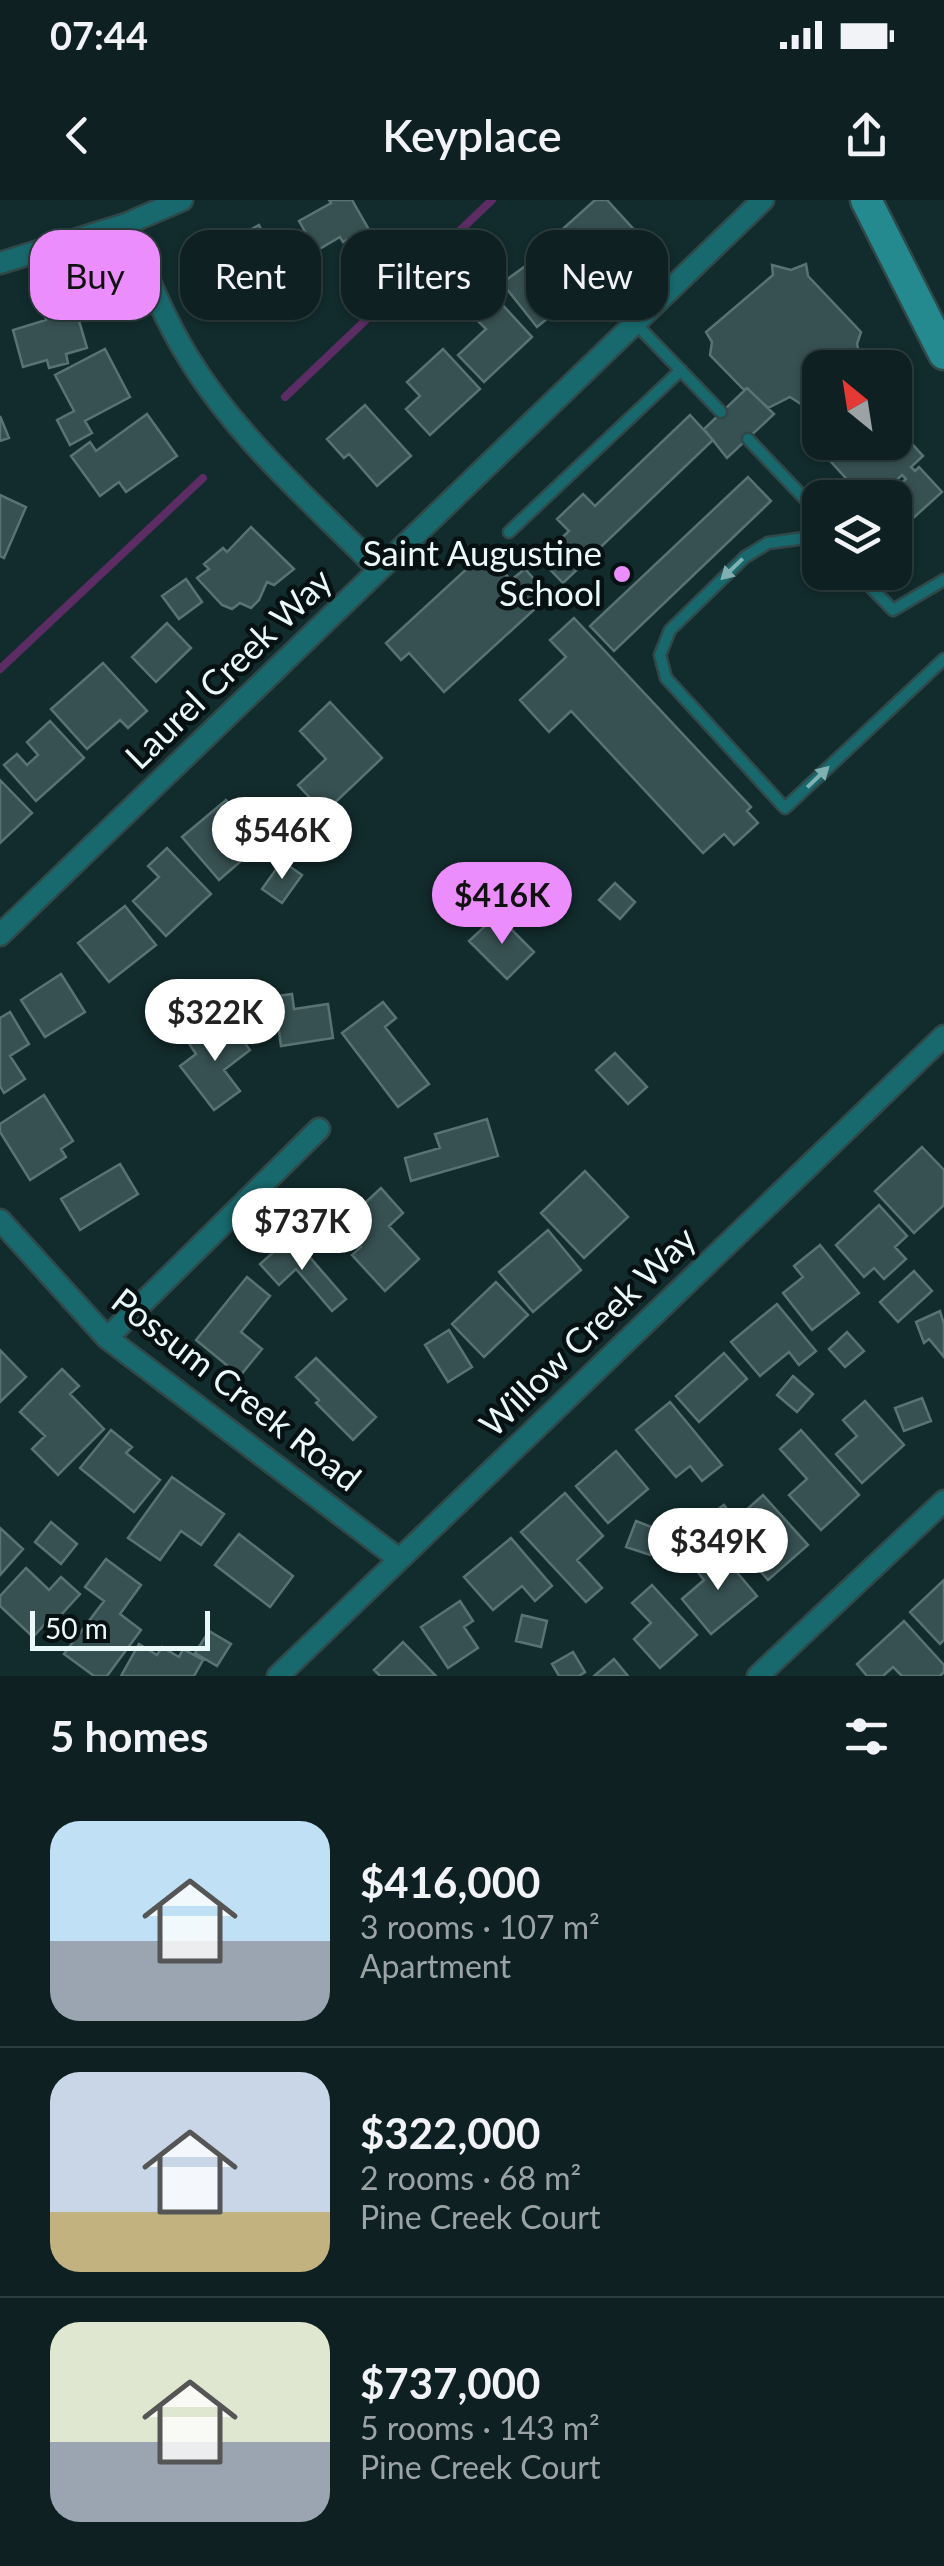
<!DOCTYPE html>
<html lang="en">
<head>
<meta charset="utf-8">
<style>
	body { margin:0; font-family:Lato,sans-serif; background:#17282a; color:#f1f3f6; height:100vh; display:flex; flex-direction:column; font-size:38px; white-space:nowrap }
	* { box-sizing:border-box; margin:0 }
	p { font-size:32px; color:#9ba3a5 }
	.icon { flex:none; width:55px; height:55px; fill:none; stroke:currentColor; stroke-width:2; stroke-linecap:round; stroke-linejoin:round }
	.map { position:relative; height:1476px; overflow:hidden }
	.drawer { display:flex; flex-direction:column; background:#0e2021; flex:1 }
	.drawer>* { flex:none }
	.banner { position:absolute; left:30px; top:30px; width:885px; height:90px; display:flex; gap:20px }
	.needle { width:65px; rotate:330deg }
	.controls { position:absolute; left:802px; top:150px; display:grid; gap:20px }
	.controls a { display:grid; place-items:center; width:110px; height:110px; border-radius:20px; background:#0e2021; box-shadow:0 2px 8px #0004,0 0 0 2px #2e3e3f; font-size:50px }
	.scale { position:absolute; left:30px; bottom:25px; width:180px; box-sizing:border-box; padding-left:10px; border:5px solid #e9f8f8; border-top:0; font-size:28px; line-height:35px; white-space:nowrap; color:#e9f8f8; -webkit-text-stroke:8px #071112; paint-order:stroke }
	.price { position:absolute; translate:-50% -85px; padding:0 22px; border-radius:35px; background:#fff; color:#222; font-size:32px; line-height:65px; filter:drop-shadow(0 2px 5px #0008) }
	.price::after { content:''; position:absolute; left:50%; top:60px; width:30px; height:22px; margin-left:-15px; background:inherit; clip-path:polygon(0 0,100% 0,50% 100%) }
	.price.on { background:#eb8dfc; color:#111 }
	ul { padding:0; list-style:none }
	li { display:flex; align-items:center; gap:30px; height:250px; padding:0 50px }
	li+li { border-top:2px solid #2e3e3f }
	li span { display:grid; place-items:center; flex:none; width:280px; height:200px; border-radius:30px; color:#555 }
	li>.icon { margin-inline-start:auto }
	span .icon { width:120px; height:120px; fill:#fffc; stroke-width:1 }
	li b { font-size:42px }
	h2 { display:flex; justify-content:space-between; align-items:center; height:120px; padding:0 50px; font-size:42px }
	.tag { padding:0 35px; border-radius:30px; background:#0e2021; box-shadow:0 2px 8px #0004,0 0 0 2px #2e3e3f; font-size:35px; line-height:90px }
	.tag.on { background:#eb8dfc; color:#111 }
	.status { display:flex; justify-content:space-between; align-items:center; height:70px; padding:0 50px; background:#0e2021; direction:ltr }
	.status svg { height:28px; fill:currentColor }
	header { display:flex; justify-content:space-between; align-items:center; height:130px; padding:0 50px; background:#0e2021; font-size:45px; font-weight:600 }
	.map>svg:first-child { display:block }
</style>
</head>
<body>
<div class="status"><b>07:44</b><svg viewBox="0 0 49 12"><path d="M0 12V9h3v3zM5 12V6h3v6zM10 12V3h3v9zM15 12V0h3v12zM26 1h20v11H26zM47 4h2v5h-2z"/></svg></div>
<header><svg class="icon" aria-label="back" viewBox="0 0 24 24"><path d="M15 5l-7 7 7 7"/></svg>Keyplace<svg class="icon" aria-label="share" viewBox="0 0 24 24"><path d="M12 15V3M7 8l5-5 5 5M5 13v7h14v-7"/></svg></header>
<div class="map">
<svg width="944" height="1476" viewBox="0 0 944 1476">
	<rect width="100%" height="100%" fill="#122b2c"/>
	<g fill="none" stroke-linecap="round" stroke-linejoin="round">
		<path stroke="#5c2d64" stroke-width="8" d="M 285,197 L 492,0
			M 0,469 L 203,278"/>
	</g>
	<path fill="#375051" stroke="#597374" stroke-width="2.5" d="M 329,0 L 352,0 L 368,28 L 343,42 L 340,37 L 316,51 L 299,21 L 331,3 Z
		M 595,0 L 607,0 L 638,34 L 592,75 L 556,35 Z
		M 259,25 L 281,67 L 219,100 L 197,57 Z
		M 553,46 L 586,87 L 537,127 L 502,83 Z
		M 806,64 L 808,76 L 861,132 L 857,144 L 861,160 L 854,168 L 820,168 L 820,200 L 810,210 L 790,197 L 768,208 L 747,188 L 744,190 L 710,155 L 712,142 L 706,132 L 773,75 L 772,65 L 791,70 Z
		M 73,100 L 87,148 L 66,154 L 68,163 L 49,168 L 47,160 L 23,167 L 13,130 L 46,120 L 43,108 Z
		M 499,101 L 532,137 L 484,182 L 458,155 L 486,129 L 478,121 Z
		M 105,149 L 130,197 L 85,221 L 92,233 L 70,245 L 57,220 L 74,211 L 55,175 Z
		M 443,149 L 480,189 L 430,235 L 406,209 L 420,196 L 407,182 Z
		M 747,188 L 774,214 L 727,258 L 704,229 Z
		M 365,205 L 411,256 L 377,286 L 349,254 L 344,258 L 327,239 Z
		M 147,214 L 177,256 L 126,292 L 119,282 L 100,296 L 71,256 L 90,242 L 96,251 Z
		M 690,215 L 713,240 L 563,383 L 540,359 L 569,331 L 557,319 L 583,294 L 595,306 Z
		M 0,216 L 9,238 L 0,241 Z
		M 895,225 L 923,256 L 911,267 L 915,271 L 919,267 L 942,292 L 911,320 L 895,303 L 895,298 L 888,296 L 906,279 L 902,275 L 877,298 L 864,298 L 823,253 L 834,242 L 895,242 Z
		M 748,277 L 771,301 L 614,451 L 590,426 Z
		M 0,295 L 26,307 L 4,358 L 0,356 Z
		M 251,327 L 294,369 L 274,385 L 267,382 L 259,400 L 251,408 L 240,403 L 232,409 L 222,405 L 197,378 L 209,369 L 204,364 L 223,348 L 227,352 Z
		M 485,352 L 511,380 L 525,369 L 549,396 L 444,492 L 409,453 L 401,460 L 386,443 Z
		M 186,379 L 202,402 L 179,419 L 162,396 Z
		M 574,418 L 751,607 L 747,611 L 758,623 L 734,645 L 724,634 L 703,653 L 571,511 L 549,532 L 520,500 L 566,457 L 550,440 Z
		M 167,423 L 191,448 L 156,482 L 132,457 Z
		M 103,463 L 147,511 L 128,528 L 120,520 L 87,549 L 51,509 Z
		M 330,502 L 382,558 L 324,613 L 298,585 L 326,559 L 300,531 Z
		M 50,521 L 84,558 L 36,601 L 4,565 L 17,554 L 27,565 L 38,555 L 27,542 Z
		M 0,580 L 32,613 L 0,643 Z
		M 226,600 L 262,643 L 219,680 L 182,637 Z
		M 167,648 L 211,694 L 166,736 L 133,701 L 159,677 L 148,666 Z
		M 282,661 L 302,675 L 282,703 L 262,689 Z
		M 615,683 L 635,702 L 620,719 L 599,700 Z
		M 125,706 L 156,745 L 109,782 L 78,743 Z
		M 497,715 L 534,752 L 507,779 L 469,741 Z
		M 61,774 L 85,812 L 45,837 L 21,800 Z
		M 292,794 L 294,809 L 328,804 L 333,838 L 281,846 L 278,824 L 247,829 L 243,801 Z
		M 383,802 L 396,818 L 385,827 L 429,884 L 398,907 L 342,833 Z
		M 10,812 L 29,844 L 10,856 L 25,879 L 4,893 L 0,886 L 0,818 Z
		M 210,825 L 218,837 L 232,826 L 250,850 L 224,870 L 240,891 L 214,910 L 180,866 L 196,854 L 188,842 Z
		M 615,853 L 647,887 L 628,904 L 596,870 Z
		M 44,895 L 73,941 L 61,949 L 66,957 L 30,980 L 0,932 L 0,924 Z
		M 487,919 L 498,956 L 411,981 L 405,958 L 440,948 L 435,934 Z
		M 922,947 L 944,970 L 944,1005 L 914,1033 L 875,991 Z
		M 120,964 L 138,994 L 80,1030 L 61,999 Z
		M 585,971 L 628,1017 L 584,1058 L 541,1013 Z
		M 381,988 L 403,1013 L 389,1026 L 419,1059 L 385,1091 L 352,1055 L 361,1047 L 341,1025 Z
		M 879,1005 L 907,1036 L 895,1047 L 906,1059 L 884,1079 L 874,1068 L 864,1077 L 836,1045 Z
		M 548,1030 L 581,1070 L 533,1112 L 499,1072 Z
		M 287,1040 L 303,1057 L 307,1054 L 346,1099 L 332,1111 L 296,1069 L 279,1085 L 260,1064 Z
		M 820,1045 L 859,1093 L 812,1130 L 783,1093 L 803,1077 L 794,1066 Z
		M 914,1071 L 932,1091 L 898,1122 L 880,1102 Z
		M 247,1077 L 270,1096 L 241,1132 L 262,1149 L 240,1176 L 196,1140 Z
		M 496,1082 L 528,1115 L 484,1157 L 452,1124 Z
		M 777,1104 L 816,1151 L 799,1165 L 789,1152 L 760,1176 L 731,1142 Z
		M 940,1111 L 944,1124 L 944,1157 L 929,1139 L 924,1143 L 916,1122 Z
		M 449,1130 L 472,1167 L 448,1182 L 425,1145 Z
		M 847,1132 L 864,1151 L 845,1167 L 829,1149 Z
		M 0,1150 L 26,1177 L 0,1202 Z
		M 724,1153 L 747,1179 L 699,1222 L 676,1196 Z
		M 316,1158 L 376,1217 L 353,1240 L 316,1203 L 319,1200 L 296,1177 Z
		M 62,1169 L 79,1186 L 70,1194 L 104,1229 L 58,1275 L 32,1249 L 45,1236 L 20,1212 Z
		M 793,1176 L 813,1194 L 797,1212 L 777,1195 Z
		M 922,1198 L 931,1221 L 904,1231 L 895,1208 Z
		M 865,1201 L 904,1245 L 862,1283 L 836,1254 L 857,1236 L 843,1220 Z
		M 670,1202 L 722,1265 L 702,1281 L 690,1266 L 676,1277 L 636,1230 Z
		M 111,1230 L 132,1247 L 126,1253 L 160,1280 L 134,1312 L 80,1268 Z
		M 801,1230 L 859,1295 L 821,1330 L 789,1295 L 807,1279 L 780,1249 Z
		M 616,1251 L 648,1289 L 608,1323 L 576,1286 Z
		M 172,1277 L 224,1314 L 201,1345 L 181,1331 L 160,1360 L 128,1338 Z
		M 565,1293 L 603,1336 L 577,1360 L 602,1388 L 586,1402 L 521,1332 Z
		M 763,1295 L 808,1345 L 768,1380 L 740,1348 L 762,1329 L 745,1311 Z
		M 724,1305 L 739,1326 L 714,1344 L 699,1322 Z
		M 636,1321 L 659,1330 L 650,1355 L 626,1347 Z
		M 51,1322 L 77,1344 L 61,1364 L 35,1342 Z
		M 0,1328 L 23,1349 L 0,1375 Z
		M 239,1334 L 293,1376 L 270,1407 L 215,1365 Z
		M 511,1338 L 552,1386 L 535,1401 L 522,1386 L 493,1410 L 464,1377 Z
		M 719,1351 L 757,1396 L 711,1434 L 682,1399 L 704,1380 L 696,1370 Z
		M 106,1359 L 141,1385 L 120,1414 L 141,1430 L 107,1476 L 94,1476 L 64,1454 L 104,1401 L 85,1387 Z
		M 26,1368 L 49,1390 L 61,1377 L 80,1394 L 50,1427 L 46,1423 L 33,1437 L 0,1406 L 0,1396 Z
		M 944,1380 L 944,1440 L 940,1444 L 910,1412 Z
		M 652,1385 L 697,1435 L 660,1468 L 634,1439 L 651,1423 L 632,1403 Z
		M 460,1401 L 473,1421 L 464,1427 L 478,1448 L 448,1468 L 421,1427 Z
		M 522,1415 L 547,1421 L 541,1447 L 516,1441 Z
		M 904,1421 L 944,1465 L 944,1472 L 940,1476 L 902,1476 L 893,1467 L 883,1476 L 867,1476 L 857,1464 Z
		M 209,1431 L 231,1444 L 217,1466 L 195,1453 Z
		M 403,1442 L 436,1476 L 380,1476 L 374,1470 Z
		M 139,1444 L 157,1455 L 162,1447 L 179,1457 L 183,1449 L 203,1460 L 194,1476 L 121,1476 Z
		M 573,1452 L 585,1472 L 579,1476 L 559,1476 L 552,1464 Z
		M 614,1459 L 628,1476 L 594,1476 Z"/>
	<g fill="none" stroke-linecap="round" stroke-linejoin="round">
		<defs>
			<path id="lane" d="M 635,123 L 721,212
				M 748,239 L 806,300 L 819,335
				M 509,332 L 681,170
				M 820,336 L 768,343 L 745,357 L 670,430 L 660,455 L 666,478 L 785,608 L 944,459
				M 856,372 L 893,410 L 944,380"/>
			<path id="street" d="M 126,24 C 145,70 162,115 188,157 C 237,238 313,303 379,370
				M 0,63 L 126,24 L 182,0
				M 0,735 L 763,0
				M 0,1020 L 107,1138 L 399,1359
				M 107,1138 L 319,929
				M 278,1476 L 944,836
				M 758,1476 L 944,1301"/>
			<path id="secondary" d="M 866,0 L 944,154"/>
		</defs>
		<use href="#lane" stroke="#304849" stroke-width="15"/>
		<use href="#street" stroke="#304849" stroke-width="25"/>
		<use href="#secondary" stroke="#304849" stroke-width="35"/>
		<use href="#lane" stroke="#18696d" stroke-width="10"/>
		<use href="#street" stroke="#18696d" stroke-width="20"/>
		<use href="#secondary" stroke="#248a8f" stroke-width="30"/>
	</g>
	<defs><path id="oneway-solid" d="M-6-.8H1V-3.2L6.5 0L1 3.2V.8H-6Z" transform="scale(2.5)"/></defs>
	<g fill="#80b0b2">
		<use href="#oneway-solid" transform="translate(732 369) rotate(136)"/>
		<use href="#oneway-solid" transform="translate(818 577) rotate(-44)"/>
	</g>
	<circle fill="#eb8dfc" stroke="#071112" stroke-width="4" cx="622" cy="374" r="10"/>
	<g text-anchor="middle" stroke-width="9" stroke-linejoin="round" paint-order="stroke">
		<g font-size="35" fill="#e9f8f8" stroke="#071112" text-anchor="end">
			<text x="602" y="366">Saint Augustine<tspan x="602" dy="40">School</tspan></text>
		</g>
		<g font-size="35" fill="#e9f8f8" stroke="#071112">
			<text transform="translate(229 469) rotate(-44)" y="12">Laurel Creek Way</text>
			<text transform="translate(588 1132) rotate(-44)" y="12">Willow Creek Way</text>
			<text transform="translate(236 1190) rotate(38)" y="12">Possum Creek Road</text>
		</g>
	</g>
</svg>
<div class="controls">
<a><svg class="needle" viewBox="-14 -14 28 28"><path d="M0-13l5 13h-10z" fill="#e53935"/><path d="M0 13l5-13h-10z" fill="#9ba3a5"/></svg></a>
<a><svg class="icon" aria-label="layers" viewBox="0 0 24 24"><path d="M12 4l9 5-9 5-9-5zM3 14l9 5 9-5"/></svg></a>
</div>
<div class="scale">50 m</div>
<b class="price" style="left:282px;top:682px">$546K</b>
<b class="price on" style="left:502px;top:747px">$416K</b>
<b class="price" style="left:215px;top:864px">$322K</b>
<b class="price" style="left:302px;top:1073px">$737K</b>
<b class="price" style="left:718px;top:1393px">$349K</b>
<div class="banner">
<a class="tag on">Buy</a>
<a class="tag">Rent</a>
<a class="tag">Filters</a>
<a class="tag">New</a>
</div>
</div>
<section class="drawer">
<h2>5 homes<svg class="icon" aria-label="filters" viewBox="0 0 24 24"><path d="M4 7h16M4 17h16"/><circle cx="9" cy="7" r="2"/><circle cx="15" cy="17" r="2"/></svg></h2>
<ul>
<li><span style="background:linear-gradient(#bfe0f5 60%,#9aa5b1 0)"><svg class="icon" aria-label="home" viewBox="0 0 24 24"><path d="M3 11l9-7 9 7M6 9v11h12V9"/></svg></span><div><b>$416,000</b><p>3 rooms · 107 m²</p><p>Apartment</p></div></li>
<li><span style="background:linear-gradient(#c9d6e8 70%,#c2b280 0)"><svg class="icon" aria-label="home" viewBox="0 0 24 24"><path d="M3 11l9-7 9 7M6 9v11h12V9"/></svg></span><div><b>$322,000</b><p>2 rooms · 68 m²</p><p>Pine Creek Court</p></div></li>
<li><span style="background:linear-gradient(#dfe7d0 60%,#9aa5b1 0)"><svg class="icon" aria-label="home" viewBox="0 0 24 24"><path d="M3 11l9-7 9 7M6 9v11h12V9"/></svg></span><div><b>$737,000</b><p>5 rooms · 143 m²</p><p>Pine Creek Court</p></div></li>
</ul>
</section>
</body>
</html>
